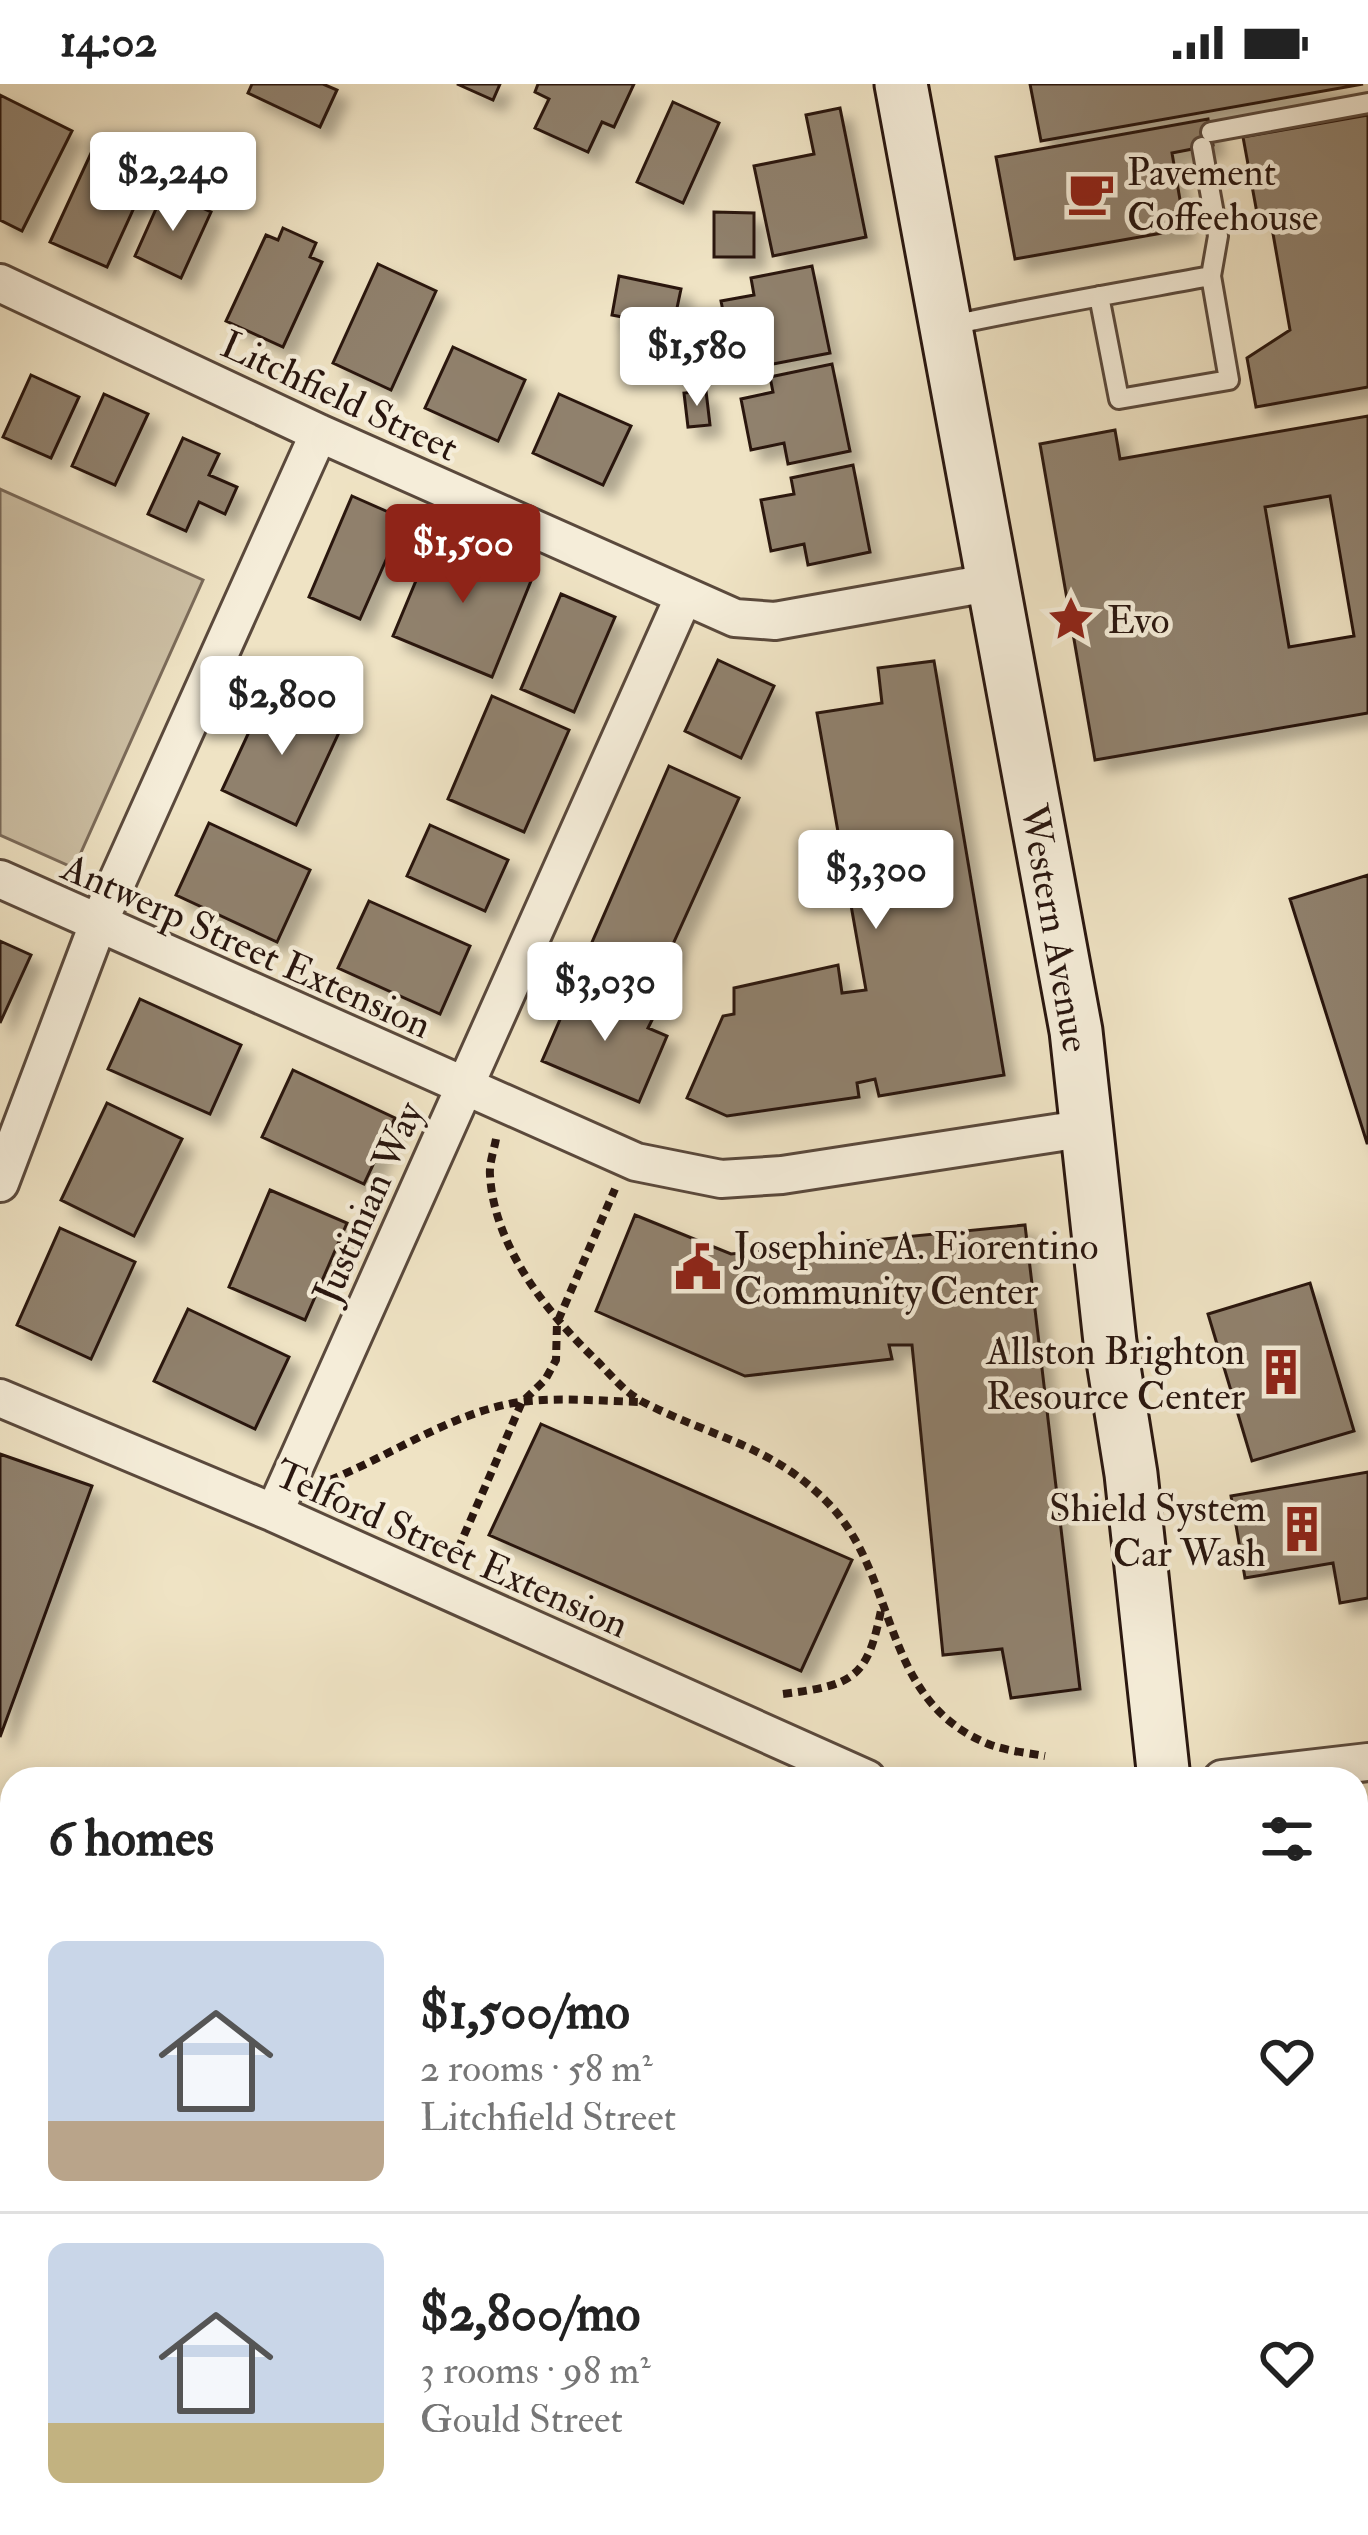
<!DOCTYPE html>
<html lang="en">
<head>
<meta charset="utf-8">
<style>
	body { margin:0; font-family:"IM FELL Double Pica",serif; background:#f6f6f6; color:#222; height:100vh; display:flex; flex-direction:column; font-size:45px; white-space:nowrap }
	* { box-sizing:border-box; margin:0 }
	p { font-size:39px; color:#767676 }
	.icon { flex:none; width:66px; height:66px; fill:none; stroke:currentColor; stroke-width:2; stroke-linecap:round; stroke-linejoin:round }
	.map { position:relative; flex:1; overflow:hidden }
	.details { position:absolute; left:0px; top:1683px; width:1368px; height:768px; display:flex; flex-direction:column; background:#fff; border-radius:36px 36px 0 0; box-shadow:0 6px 18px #0003 }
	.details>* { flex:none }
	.price { position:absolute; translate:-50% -102px; padding:0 27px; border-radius:12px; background:#fff; color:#222; font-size:39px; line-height:78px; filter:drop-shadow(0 3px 6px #0008) }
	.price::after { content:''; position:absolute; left:50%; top:72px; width:36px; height:27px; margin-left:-18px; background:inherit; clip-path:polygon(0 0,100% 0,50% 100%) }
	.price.active { background:#8f2418; color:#fff }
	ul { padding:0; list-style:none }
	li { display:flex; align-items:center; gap:36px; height:300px; padding:0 48px }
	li+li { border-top:3px solid #e0e0e0 }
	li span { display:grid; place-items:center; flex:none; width:336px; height:240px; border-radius:18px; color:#555 }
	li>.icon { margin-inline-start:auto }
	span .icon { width:144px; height:144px; fill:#fffc; stroke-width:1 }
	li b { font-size:51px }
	h2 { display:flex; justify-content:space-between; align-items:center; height:144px; padding:0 48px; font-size:51px }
	.status { display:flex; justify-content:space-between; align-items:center; height:84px; padding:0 60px; background:#fff; direction:ltr }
	.status svg { height:33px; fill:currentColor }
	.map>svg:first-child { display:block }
</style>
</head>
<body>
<div class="status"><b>14:02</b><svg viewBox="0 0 49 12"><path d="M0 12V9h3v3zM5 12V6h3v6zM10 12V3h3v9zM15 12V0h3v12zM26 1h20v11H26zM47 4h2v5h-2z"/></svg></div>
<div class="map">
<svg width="1368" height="2451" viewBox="0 0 1368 2451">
	<defs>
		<filter id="shadow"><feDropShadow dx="11" dy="11" stdDeviation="6" flood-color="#0004"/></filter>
	</defs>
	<rect width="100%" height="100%" fill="#efe3c4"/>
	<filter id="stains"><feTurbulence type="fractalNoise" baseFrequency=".00167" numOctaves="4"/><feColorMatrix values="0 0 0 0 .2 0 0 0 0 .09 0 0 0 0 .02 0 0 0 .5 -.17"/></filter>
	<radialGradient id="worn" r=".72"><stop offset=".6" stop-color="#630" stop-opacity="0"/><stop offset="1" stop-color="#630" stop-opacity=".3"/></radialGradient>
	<path fill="#cdc0a5" stroke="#7b6b5a" stroke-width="3" d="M 0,405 L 203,496 L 74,784 L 0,751 Z"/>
	<path fill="#90816d" stroke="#29160f" stroke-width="3" fill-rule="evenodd" filter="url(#shadow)" d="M 252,0 L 323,0 L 337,6 L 320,43 L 248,9 Z
		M 457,0 L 500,0 L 493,16 Z
		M 538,0 L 634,0 L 614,43 L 602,38 L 588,68 L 535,44 L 549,15 L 535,8 Z
		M 1030,0 L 1363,0 L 1041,57 Z
		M 0,11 L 72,47 L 22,147 L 0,136 Z
		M 673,18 L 719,39 L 683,119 L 637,98 Z
		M 840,24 L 866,153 L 773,172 L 754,82 L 814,70 L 806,31 Z
		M 1368,31 L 1368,303 L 1256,323 L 1247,274 L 1290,246 L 1269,127 L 1257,129 L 1243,53 Z
		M 1208,35 L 1213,61 L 1172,69 L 1185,145 L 1015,175 L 996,73 Z
		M 92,67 L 148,93 L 107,183 L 50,158 Z
		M 164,107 L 211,128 L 181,194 L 135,172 Z
		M 714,128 L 754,129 L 754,173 L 714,173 Z
		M 283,144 L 316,159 L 310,173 L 322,178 L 283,263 L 226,237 L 266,151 L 278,156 Z
		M 378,180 L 436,207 L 391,306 L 333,279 Z
		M 812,182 L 830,269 L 768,281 L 764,261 L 731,268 L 721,217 L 754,211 L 751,194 Z
		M 619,192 L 681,205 L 673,243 L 612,231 Z
		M 453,263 L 525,296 L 498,357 L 425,324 Z
		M 832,280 L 850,367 L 788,380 L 784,359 L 751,366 L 741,315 L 773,308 L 770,293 Z
		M 31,291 L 79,313 L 51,374 L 3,353 Z
		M 706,307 L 710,341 L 688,343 L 684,309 Z
		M 104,310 L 148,330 L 115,401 L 72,382 Z
		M 559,310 L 631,342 L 603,401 L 533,369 Z
		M 1368,332 L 1368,629 L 1095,676 L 1040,360 L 1115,346 L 1120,375 ZM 1330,412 L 1354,552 L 1289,563 L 1265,423 Z
		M 183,354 L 219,370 L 209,391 L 237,403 L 225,430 L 199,418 L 186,447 L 148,430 Z
		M 853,381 L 870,468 L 808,481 L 804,460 L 771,467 L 761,416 L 794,410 L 791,394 Z
		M 352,412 L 404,435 L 360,535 L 309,513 Z
		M 435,451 L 533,492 L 492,593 L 393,552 Z
		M 561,510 L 615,533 L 574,628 L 521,605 Z
		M 718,576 L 774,602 L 741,674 L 685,647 Z
		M 934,577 L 1004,991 L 879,1012 L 875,995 L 857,999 L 859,1013 L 727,1032 L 687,1014 L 723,932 L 734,930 L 734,904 L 838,881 L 842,909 L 866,906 L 817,629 L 882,619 L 878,584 Z
		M 268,607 L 342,642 L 296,741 L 222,706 Z
		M 492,612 L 569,646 L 524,748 L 448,715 Z
		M 669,682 L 739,714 L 654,902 L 586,872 Z
		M 209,739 L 310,786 L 277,858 L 176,811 Z
		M 430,741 L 508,776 L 485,827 L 407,792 Z
		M 1368,791 L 1368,1059 L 1367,1059 L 1290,815 Z
		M 369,817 L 470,862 L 440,930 L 338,884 Z
		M 0,857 L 31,871 L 0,939 Z
		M 575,901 L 653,934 L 648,944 L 667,952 L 639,1018 L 542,977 Z
		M 140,915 L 241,961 L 210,1030 L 108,985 Z
		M 293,986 L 395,1034 L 364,1100 L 262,1053 Z
		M 107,1019 L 182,1055 L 134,1152 L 61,1116 Z
		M 270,1106 L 347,1139 L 305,1236 L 229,1203 Z
		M 635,1131 L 731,1170 L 1025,1141 L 1080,1605 L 1011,1614 L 1002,1565 L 943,1571 L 912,1261 L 889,1261 L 892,1275 L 745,1292 L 596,1227 Z
		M 60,1144 L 135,1178 L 91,1275 L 17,1241 Z
		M 1310,1199 L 1354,1347 L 1252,1377 L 1208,1230 Z
		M 188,1225 L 289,1273 L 255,1345 L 154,1297 Z
		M 541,1340 L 852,1476 L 801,1587 L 489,1451 Z
		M 0,1370 L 92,1402 L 0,1653 Z
		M 1368,1388 L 1368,1514 L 1340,1519 L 1333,1479 L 1245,1494 L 1231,1412 Z
		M 1368,1909 L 1368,2060 L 1356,2061 L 1356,1911 Z
		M 1368,2228 L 1368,2328 L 1358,2328 L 1356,2229 Z
		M 0,2417 L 12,2421 L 12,2439 L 40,2439 L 35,2451 L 0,2451 Z
		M 757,2439 L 933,2439 L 929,2451 L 789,2451 Z
		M 933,2439 L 1164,2439 L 1172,2442 L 1169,2451 L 929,2451 Z"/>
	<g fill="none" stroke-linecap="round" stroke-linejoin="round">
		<defs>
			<path id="lane" d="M 1211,48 L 1368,19
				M 1202,63 L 1218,152 L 1211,192
				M 947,242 C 1035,223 1123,208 1211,192 L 1229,296 L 1119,315 L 1099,212"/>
			<path id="street" d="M 0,199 L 319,349 L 735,534 L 775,537 L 994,498
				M 0,795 L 636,1078 L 721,1095 L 782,1091 L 1088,1044
				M 0,1099 L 98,840 L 319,349
				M 0,1314 L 274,1429 L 867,1695
				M 274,1429 L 684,512
				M 1222,1695 L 1368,1678"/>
			<path id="secondary" d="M 901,0 L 1076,947 L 1110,1258 L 1131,1390 L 1164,1695
				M 0,2323 L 12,2327
				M 326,2439 L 360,2451
				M 1266,2439 L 1267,2451"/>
		</defs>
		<use href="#lane" stroke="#5a493c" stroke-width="24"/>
		<use href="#street" stroke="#5a493c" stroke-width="42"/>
		<use href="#secondary" stroke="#29160f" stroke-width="57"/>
		<path stroke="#29160f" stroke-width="8" stroke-dasharray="9 6" stroke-linecap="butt" d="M 496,1055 C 494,1066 489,1080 490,1091 C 494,1163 548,1230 597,1277 C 612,1292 626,1310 645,1319 C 712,1353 773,1362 828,1419 C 900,1493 879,1618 991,1661 C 1008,1667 1028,1669 1045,1672
			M 330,1396 C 392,1371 453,1328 520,1318 C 559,1313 602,1317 641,1318
			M 458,1465 L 522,1318 L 545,1296 L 556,1276 L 557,1239 L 615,1105
			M 783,1610 C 854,1601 868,1595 882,1521
			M 0,1909 L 12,1875"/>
		<use href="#lane" stroke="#f5edd9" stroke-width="18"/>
		<use href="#street" stroke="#f5edd9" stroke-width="36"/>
		<use href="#secondary" stroke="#f5edd9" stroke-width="51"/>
	</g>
	<defs>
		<symbol id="cafe-bare" viewBox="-9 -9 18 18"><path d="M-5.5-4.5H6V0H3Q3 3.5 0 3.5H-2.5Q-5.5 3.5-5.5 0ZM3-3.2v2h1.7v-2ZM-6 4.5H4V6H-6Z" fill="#8f2418" stroke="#f5edd9" stroke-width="2.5" paint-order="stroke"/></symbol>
		<symbol id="sight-bare" viewBox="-9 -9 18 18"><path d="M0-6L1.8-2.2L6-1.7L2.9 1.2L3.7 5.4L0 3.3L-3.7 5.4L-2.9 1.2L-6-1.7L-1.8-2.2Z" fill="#8f2418" stroke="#f5edd9" stroke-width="2.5" paint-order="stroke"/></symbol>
		<symbol id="civic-bare" viewBox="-9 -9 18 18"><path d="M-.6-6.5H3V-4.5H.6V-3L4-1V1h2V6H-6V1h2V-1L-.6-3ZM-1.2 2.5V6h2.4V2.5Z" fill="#8f2418" stroke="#f5edd9" stroke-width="2.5" paint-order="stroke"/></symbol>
		<symbol id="building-bare" viewBox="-9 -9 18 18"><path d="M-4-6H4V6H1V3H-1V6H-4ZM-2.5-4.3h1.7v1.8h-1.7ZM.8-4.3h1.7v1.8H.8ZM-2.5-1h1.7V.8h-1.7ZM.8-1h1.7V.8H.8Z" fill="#8f2418" stroke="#f5edd9" stroke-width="2.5" paint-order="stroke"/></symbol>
	</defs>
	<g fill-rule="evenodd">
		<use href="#cafe-bare" x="1058" y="76" width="66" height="66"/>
		<use href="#sight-bare" x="1038" y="502" width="66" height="66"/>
		<use href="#civic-bare" x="665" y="1150" width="66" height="66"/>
		<use href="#building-bare" x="1248" y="1255" width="66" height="66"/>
		<use href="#building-bare" x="1269" y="1412" width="66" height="66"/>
	</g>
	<g text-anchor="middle" stroke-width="9" stroke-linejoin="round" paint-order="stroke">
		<g font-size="39" fill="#29160f" stroke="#f5edd9" text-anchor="start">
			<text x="1127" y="101">Pavement<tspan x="1127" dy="45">Coffeehouse</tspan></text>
			<text x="1107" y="549">Evo</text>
			<text x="734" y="1175">Josephine A. Fiorentino<tspan x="734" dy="45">Community Center</tspan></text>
			<text x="1245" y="1280" text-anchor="end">Allston Brighton<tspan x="1245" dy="45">Resource Center</tspan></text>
			<text x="1266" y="1437" text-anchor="end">Shield System<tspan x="1266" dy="45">Car Wash</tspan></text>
		</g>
		<g font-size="39" fill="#29160f" stroke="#f5edd9">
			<text transform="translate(340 311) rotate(25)" y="14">Litchfield Street</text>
			<text transform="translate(1056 844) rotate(80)" y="14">Western Avenue</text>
			<text transform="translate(247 861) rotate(24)" y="14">Antwerp Street Extension</text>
			<text transform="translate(367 1118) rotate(-66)" y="14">Justinian Way</text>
			<text transform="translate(452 1464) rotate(24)" y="14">Telford Street Extension</text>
		</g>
	</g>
	<rect width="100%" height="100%" filter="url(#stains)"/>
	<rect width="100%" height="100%" fill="url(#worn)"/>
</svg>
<b class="price" style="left:173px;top:150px">$2,240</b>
<b class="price" style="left:697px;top:325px">$1,580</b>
<b class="price active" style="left:463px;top:522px">$1,500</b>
<b class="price" style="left:282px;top:674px">$2,800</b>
<b class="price" style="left:876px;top:848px">$3,300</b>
<b class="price" style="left:605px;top:960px">$3,030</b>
<section class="details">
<h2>6 homes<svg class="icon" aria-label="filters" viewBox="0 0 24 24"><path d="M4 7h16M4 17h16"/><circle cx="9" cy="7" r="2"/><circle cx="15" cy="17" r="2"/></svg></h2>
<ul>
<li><span style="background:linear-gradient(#c9d6e8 75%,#b9a48a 0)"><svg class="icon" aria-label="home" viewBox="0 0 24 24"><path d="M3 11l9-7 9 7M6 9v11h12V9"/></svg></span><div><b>$1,500/mo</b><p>2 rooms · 58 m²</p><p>Litchfield Street</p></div><svg class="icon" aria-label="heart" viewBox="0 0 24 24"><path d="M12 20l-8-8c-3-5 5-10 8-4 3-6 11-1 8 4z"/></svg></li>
<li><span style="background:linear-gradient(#c9d6e8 75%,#c2b280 0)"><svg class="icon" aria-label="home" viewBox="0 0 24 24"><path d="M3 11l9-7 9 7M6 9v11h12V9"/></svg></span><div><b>$2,800/mo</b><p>3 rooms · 98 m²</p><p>Gould Street</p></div><svg class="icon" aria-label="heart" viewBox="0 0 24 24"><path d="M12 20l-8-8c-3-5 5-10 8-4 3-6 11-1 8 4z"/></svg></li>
</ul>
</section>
</div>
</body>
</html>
